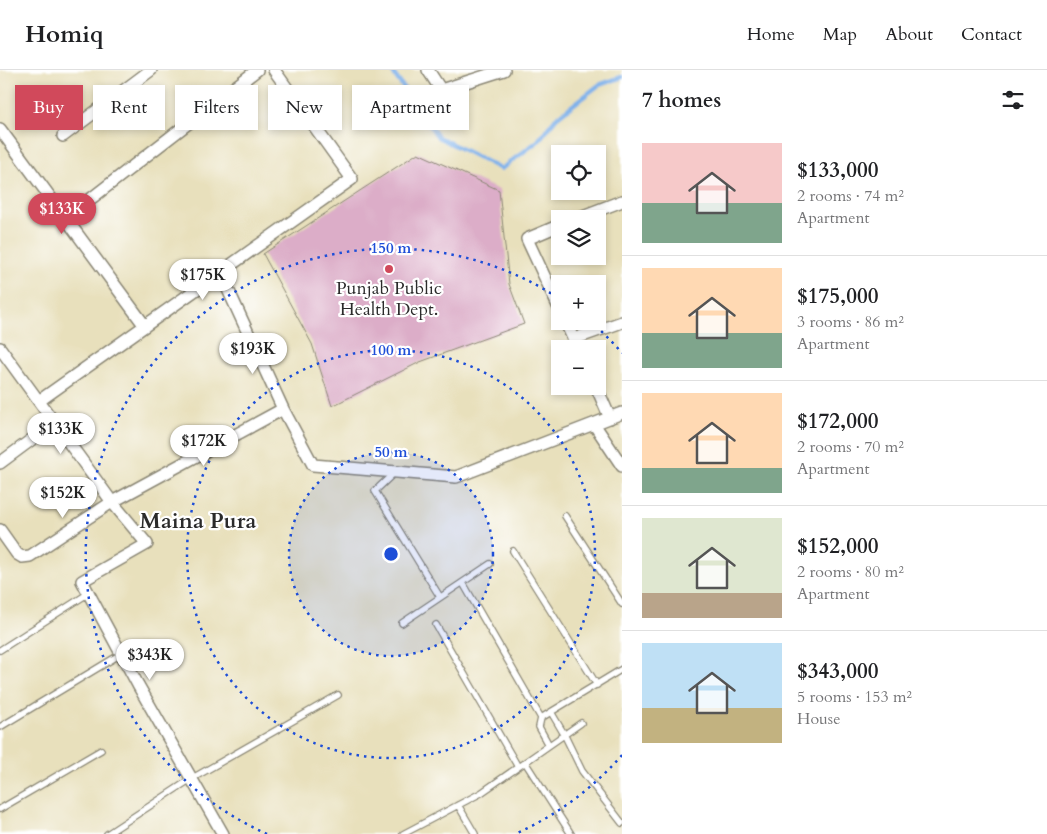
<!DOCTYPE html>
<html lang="en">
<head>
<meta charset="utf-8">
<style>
	body { margin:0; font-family:Cardo,serif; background:#f2f2f2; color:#202124; height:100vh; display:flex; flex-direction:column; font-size:19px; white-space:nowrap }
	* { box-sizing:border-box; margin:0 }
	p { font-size:16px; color:#757577 }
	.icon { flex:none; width:28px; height:28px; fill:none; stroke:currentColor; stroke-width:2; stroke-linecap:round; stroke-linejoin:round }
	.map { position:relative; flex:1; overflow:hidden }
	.side { display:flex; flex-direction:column; background:#fff; width:425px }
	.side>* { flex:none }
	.hud { position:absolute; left:15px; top:15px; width:475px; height:45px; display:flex; gap:10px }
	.buttons { position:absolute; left:551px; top:75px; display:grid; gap:10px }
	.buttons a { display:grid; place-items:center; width:55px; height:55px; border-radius:0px; background:#fff; box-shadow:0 2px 8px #0003; font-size:25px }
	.price { position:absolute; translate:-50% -42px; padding:0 11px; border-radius:18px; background:#fff; color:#222; font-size:16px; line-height:32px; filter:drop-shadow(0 1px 2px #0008) }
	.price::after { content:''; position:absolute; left:50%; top:30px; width:15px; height:11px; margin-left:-8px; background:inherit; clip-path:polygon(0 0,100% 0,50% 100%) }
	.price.active { background:#d1495b; color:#fff }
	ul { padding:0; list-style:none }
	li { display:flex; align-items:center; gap:15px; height:125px; padding:0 20px }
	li+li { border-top:1px solid #e0e0e0 }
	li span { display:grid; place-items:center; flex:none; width:140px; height:100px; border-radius:0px; color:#555 }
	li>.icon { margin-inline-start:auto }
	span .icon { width:60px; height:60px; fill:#fffc; stroke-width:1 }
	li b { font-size:21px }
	h2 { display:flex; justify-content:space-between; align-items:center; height:60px; padding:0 20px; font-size:21px }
	.pill { padding:0 18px; border-radius:0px; background:#fff; box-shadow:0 2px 8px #0003; font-size:18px; line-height:45px }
	.pill.active { background:#d1495b; color:#fff }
	header { display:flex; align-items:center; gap:30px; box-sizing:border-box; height:70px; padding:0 25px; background:#fff; border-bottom:1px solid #e0e0e0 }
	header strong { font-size:24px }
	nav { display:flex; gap:28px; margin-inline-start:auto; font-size:18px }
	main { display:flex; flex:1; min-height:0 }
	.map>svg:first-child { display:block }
</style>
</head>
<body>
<header>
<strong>Homiq</strong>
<nav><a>Home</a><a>Map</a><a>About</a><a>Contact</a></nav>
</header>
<main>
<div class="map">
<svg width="622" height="764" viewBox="0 0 622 764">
	<rect width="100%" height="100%" fill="#fff"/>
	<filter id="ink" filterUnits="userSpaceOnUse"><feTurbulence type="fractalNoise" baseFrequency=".02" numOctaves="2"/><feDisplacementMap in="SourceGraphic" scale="10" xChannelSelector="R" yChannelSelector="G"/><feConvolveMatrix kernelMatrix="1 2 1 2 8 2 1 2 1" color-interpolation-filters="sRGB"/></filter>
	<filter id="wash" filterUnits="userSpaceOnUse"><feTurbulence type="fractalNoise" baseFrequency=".0096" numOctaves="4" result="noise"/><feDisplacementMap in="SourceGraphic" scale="20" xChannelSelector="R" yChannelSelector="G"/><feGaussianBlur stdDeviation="1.12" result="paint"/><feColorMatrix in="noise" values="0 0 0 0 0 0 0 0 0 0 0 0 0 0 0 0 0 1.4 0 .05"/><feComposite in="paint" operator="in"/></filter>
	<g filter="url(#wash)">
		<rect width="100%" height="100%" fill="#e8e0bc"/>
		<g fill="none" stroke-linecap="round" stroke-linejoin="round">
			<path stroke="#7db0ea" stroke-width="4.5" d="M 391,0 L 438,67 L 501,99 L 538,71 L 556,48 L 599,15 L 622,7"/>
		</g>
		<g id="blocks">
			<path fill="#dcadc8" d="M 418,83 L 499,120 L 509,214 L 524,254 L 420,292 L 332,336 L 312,274 L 263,184 Z"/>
		</g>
	</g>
	<g filter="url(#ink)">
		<use href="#blocks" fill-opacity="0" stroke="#8a8674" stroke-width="1"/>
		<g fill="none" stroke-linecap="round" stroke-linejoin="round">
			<defs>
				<path id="lane" d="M 394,403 L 375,421 L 440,527
					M 565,446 L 622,534
					M 513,481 L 597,615
					M 463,513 L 541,648 L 539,657 L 549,675
					M 402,553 L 490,494
					M 436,555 L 518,697
					M 0,580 L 89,523
					M 551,642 L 564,664 L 582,701 L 622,753
					M 541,648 L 622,599
					M 0,657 L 121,584
					M 525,692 L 571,764
					M 458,735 L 475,764
					M 0,739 L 101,680
					M 107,764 L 191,709 L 338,625
					M 403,764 L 481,723 L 581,653"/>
				<path id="street" d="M 428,0 L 441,20 L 504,0
					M 0,59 L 145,256
					M 63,66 L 151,0
					M 66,148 L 257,0
					M 575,149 L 622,131
					M 560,155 L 527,169 L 560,240
					M 220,202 L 283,339 L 313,395 L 456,407 L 622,343
					M 565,251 L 578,279
					M 574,269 L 622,252
					M 0,278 L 112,432 L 147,474 L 82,511 L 138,615 L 223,764
					M 596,316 L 610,348
					M 39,331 L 352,109 L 274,0
					M 594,354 L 622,396
					M 0,393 L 54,353
					M 0,460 L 17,484 L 22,487 L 30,486 L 112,432 L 283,339"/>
			</defs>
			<use href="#lane" stroke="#8a8674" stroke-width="8"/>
			<use href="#street" stroke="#8a8674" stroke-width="14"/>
			<use href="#lane" stroke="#fff" stroke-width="5.5"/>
			<use href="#street" stroke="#fff" stroke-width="11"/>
		</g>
	</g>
	<circle cx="391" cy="484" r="102" fill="#1d4ed8" fill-opacity=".12"/>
	<g fill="none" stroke="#1d4ed8" stroke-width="2.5" stroke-dasharray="2.5 5">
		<circle cx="391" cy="484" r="102"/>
		<circle cx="391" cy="484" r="204"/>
		<path d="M622 685A306 306 0 0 1 515 764M267 764A306 306 0 1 1 560 229M590 251A306 306 0 0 1 622 283"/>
	</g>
	<circle fill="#d1495b" stroke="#fff" stroke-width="2" cx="389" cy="199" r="5"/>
	<g text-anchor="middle" stroke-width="4.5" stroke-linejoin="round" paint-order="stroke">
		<g font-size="18" fill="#2b2b2b" stroke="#fff">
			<text x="389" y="224">Punjab Public<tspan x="389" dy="21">Health Dept.</tspan></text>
		</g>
		<g font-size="22" font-weight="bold" fill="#2b2b2b" stroke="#fff">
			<text x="198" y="458">Maina Pura</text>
		</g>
	</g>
	<circle cx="391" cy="484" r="8" fill="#1d4ed8" stroke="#fff" stroke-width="2.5"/>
	<g font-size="15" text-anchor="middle" font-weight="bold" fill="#1d4ed8" stroke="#fff" stroke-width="4.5" stroke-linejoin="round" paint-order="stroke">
		<text x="391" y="183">150 m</text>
		<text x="391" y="285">100 m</text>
		<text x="391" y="387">50 m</text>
	</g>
</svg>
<div class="buttons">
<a><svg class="icon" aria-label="locate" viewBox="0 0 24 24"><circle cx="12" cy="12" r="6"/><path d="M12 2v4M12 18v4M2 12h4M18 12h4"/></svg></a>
<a><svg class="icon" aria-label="layers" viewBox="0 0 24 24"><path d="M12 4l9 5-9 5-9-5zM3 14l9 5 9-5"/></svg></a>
<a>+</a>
<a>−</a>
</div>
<b class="price active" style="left:62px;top:165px">$133K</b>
<b class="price" style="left:203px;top:231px">$175K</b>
<b class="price" style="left:253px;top:305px">$193K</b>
<b class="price" style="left:61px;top:385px">$133K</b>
<b class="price" style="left:204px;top:397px">$172K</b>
<b class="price" style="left:63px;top:449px">$152K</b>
<b class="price" style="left:150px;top:611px">$343K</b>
<div class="hud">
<a class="pill active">Buy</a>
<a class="pill">Rent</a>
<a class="pill">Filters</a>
<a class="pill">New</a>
<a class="pill">Apartment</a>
</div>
</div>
<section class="side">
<h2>7 homes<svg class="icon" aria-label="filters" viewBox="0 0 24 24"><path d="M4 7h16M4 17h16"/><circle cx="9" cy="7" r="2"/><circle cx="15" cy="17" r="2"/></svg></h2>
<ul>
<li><span style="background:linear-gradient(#f6c9c9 60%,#7fa58c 0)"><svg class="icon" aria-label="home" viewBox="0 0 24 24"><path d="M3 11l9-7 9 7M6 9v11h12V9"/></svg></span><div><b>$133,000</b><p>2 rooms · 74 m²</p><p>Apartment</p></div></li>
<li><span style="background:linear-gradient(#ffd9b3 65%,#7fa58c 0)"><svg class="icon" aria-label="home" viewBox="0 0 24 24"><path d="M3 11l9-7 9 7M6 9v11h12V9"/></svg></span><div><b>$175,000</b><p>3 rooms · 86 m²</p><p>Apartment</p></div></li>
<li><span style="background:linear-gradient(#ffd9b3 75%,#7fa58c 0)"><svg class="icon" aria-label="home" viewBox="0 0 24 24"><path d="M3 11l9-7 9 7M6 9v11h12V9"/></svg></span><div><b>$172,000</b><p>2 rooms · 70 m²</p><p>Apartment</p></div></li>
<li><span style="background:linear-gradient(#dfe7d0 75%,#b9a48a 0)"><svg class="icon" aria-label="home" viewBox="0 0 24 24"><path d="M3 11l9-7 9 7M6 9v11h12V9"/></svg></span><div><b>$152,000</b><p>2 rooms · 80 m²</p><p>Apartment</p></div></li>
<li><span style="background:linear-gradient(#bfe0f5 65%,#c2b280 0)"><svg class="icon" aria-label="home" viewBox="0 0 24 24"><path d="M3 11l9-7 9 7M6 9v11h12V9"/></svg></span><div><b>$343,000</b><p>5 rooms · 153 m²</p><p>House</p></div></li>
</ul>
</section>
</main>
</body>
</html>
